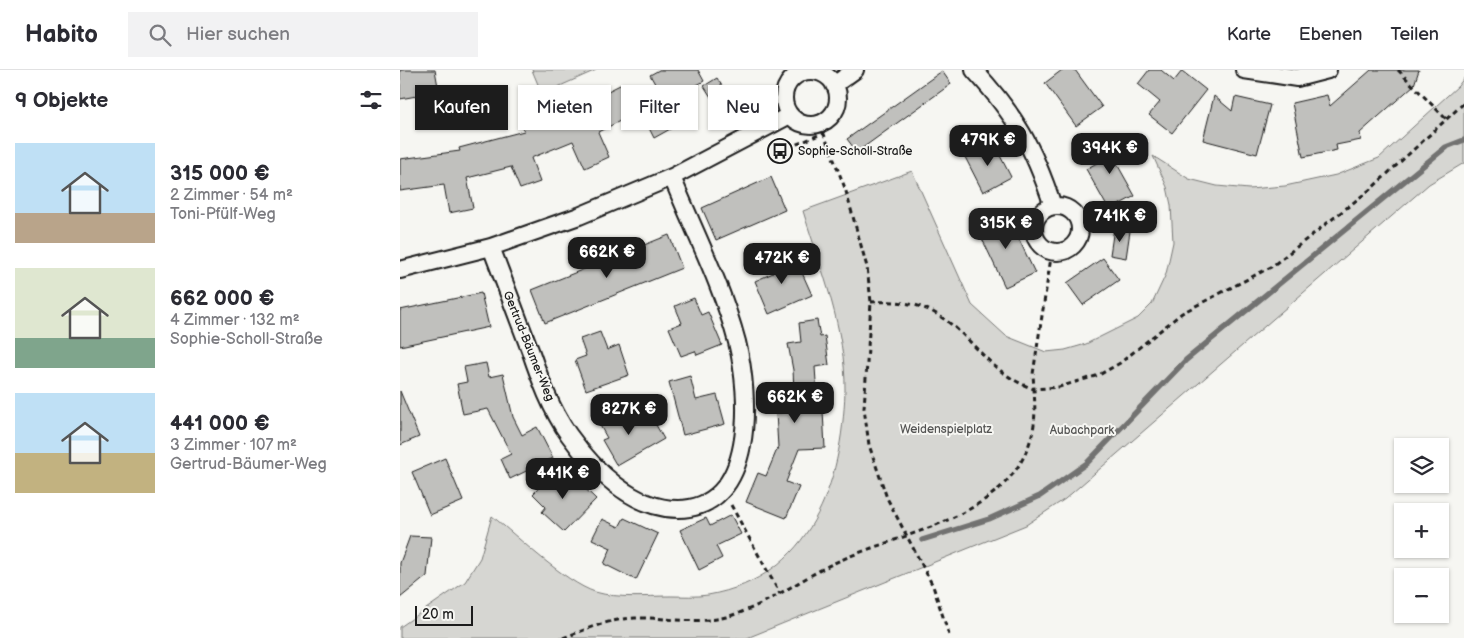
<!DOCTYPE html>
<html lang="de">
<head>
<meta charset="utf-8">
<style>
	body { margin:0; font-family:"Balsamiq Sans",sans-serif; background:#f2f2f3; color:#2b2b33; height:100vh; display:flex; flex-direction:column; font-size:19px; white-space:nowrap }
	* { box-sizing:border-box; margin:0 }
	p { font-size:16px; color:#7c7c81 }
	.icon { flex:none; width:28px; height:28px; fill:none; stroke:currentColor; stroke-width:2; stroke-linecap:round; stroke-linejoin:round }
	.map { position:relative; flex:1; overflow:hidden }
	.side { display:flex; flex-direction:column; background:#fff; width:400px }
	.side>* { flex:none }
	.banner { position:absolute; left:15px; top:15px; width:475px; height:45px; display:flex; gap:10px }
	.buttons { position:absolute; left:994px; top:368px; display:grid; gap:10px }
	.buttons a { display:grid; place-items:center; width:55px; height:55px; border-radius:0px; background:#fff; box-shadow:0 1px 4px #0004; font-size:25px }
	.scale { position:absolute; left:15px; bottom:12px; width:58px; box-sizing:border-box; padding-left:5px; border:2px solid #1c1c1c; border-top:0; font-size:14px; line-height:18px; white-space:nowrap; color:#1c1c1c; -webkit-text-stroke:4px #f6f6f2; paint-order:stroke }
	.price { position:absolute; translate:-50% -42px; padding:0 11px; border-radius:10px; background:#1c1c1c; color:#fff; font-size:16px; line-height:32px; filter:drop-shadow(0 1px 2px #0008) }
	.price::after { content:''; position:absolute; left:50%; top:30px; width:15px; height:11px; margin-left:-8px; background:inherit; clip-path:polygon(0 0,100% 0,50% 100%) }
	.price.current { background:#222; color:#fff }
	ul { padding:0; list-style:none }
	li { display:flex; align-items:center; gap:15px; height:125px; padding:0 15px }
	li span { display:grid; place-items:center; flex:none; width:140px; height:100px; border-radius:0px; color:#555 }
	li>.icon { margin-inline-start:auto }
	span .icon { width:60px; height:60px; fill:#fffc; stroke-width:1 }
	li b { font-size:21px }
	h2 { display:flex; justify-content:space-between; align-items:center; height:60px; padding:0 15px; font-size:21px }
	.tag { padding:0 18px; border-radius:0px; background:#fff; box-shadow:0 1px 4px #0004; font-size:18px; line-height:45px }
	.tag.current { background:#1c1c1c; color:#fff }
	header { display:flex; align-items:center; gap:30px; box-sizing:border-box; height:70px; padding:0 25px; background:#fff; border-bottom:1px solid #e1e1e2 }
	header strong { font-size:24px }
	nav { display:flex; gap:28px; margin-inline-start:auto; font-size:18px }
	.search { width:350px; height:45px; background:#f2f2f3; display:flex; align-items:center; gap:12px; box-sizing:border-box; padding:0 18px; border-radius:0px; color:#7c7c81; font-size:19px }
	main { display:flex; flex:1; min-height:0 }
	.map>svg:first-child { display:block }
</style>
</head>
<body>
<header>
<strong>Habito</strong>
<div class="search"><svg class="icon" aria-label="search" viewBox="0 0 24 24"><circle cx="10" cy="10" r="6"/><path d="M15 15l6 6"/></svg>Hier suchen</div>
<nav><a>Karte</a><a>Ebenen</a><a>Teilen</a></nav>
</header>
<main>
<section class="side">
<h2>9 Objekte<svg class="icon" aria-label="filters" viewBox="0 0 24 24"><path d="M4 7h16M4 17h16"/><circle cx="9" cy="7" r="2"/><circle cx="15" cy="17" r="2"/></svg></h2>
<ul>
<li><span style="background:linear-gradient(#bfe0f5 70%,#b9a48a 0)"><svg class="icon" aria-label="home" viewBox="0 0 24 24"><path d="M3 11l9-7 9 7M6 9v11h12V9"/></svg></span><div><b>315 000 €</b><p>2 Zimmer · 54 m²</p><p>Toni-Pfülf-Weg</p></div></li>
<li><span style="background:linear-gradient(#dfe7d0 70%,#7fa58c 0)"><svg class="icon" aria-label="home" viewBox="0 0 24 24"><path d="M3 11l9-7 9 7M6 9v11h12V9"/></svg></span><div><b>662 000 €</b><p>4 Zimmer · 132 m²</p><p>Sophie-Scholl-Straße</p></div></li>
<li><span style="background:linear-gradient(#bfe0f5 60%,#c2b280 0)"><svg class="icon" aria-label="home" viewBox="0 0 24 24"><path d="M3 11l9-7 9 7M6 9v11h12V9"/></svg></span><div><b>441 000 €</b><p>3 Zimmer · 107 m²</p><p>Gertrud-Bäumer-Weg</p></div></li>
</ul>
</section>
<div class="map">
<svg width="1064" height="568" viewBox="0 0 1064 568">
	<rect width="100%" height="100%" fill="#f6f6f2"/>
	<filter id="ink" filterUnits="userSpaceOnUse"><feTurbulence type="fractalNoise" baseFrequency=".02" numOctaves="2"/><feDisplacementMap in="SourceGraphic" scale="10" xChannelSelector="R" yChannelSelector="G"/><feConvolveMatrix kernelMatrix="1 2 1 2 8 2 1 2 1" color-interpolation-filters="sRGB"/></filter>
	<g filter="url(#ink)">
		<path fill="#d6d6d2" stroke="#797977" d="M 132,0 L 196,0 L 142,24 Z
			M 1064,8 L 1064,93 L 1029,114 L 665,429 L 626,455 L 347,568 L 0,568 L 0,557 L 65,512 L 80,488 L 92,446 C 118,467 165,512 195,522 C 219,529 246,526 270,526 C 283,526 296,527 308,525 C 411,507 442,413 445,321 C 446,260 421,199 403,141 L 512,101 L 572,235 L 606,266 L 646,282 L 665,280 L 686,274 L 738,248 L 752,234 L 766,204 L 773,172 L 771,135 L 767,117 L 753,86 L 789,109 L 817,116 L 849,119 L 885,116 L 936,105 L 979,88 L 1058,16 Z"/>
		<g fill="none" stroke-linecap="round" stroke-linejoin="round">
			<path stroke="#727271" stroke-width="5.5" d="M 522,470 L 589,449 L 640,426 L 687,393 L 786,290 L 1046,77 L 1064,70"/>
		</g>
		<path fill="#c0c0bd" stroke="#1c1c1c" d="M 0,0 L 35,0 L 39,22 L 0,29 Z
			M 259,0 L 298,0 L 304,11 L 266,33 L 250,5 Z
			M 662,0 L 675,0 L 702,37 L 676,56 L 645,13 Z
			M 749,0 L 761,0 L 774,11 L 782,1 L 806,20 L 772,63 L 749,45 L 760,32 L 738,14 Z
			M 971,0 L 1019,0 L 1014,15 L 960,63 L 961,70 L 936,75 L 937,80 L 903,87 L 892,33 L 927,25 L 930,36 Z
			M 542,1 L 551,14 L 457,82 L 447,69 Z
			M 317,8 L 329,27 L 316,35 L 304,16 Z
			M 222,14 L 236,43 L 198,62 L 209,87 L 185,98 L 173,71 L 131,88 L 140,112 L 120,119 L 111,97 L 67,108 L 73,138 L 49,143 L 44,115 L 0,121 L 0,89 L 60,81 L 59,78 L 124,61 L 122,57 L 163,41 L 164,43 Z
			M 814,26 L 832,41 L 835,27 L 870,35 L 857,84 L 803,70 Z
			M 262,38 L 272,58 L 254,68 L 244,48 Z
			M 711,64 L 725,89 L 717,94 L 735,126 L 709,140 L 686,99 L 704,89 L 695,74 Z
			M 593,72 L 611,107 L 583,122 L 565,87 Z
			M 371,107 L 385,140 L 316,170 L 302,138 Z
			M 606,142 L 635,203 L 605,217 L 576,156 Z
			M 714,158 L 730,161 L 726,188 L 710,185 Z
			M 269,165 L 282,198 L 145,253 L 132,220 Z
			M 384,183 L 392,200 L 399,196 L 412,225 L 369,244 L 355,211 L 373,203 L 367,190 Z
			M 703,188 L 719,210 L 683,235 L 667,213 Z
			M 81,223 L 89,257 L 0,276 L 0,240 Z
			M 294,228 L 301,245 L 308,242 L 322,275 L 297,285 L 295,281 L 281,286 L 269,258 L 282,253 L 275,236 Z
			M 417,250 L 420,267 L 425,266 L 429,295 L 415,297 L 418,341 L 423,341 L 425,378 L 399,379 L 386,412 L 399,417 L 386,448 L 346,432 L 358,403 L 366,406 L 378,377 L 376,343 L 395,342 L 393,300 L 388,274 L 401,272 L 399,253 Z
			M 200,262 L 207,280 L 219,275 L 229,305 L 186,320 L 175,290 L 186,286 L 180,269 Z
			M 86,293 L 89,307 L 103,304 L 113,347 L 122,365 L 137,357 L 153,388 L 110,409 L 101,389 L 111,384 L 88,339 L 63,344 L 57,314 L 67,312 L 64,297 Z
			M 290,306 L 296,330 L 317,325 L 325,354 L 283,365 L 269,312 Z
			M 0,321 L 19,367 L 0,375 Z
			M 216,339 L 225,355 L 248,341 L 264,369 L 217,396 L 202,370 L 207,368 L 197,350 Z
			M 45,388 L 63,431 L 30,445 L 12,402 Z
			M 158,398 L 166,414 L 173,407 L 196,429 L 164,462 L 142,442 L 146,437 L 133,424 Z
			M 331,445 L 341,464 L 316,476 L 322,488 L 299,500 L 280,460 L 306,448 L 310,456 Z
			M 224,448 L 258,464 L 236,510 L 204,494 L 211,478 L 192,469 L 202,449 L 219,457 Z
			M 10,466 L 31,467 L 27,506 L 0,528 L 0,493 Z"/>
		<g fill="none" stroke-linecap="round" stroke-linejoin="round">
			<defs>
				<path id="street" d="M 574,0 C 616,46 633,76 653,136
					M 844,0 L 897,8 L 928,0
					M384 28a27 27 0 1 1 54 0a27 27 0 1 1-54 0Z
					M 434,15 L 455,0
					M634 159a23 23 0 1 1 46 0a23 23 0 1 1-46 0Z
					M 91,177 C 104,212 117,246 130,280 C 140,309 151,340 169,365 C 194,400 233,439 278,439 C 357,438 350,325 337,272 C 322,215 294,161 272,107
					M 0,200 L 91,177 L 179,146 L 272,107 L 390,45"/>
			</defs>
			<use href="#street" stroke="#1c1c1c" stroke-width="20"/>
			<path stroke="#1c1c1c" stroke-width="3" stroke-dasharray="5 4" stroke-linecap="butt" d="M 404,0 L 404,2
				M 998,0 L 1047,50
				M 420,54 L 445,118 L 467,197 L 471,232 L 464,338 L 469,375 L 487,428 L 533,516 L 550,568
				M 380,81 L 424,63
				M 471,232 C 494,231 518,232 538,245 C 575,268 588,303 634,319 L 633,304 L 652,181
				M 331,435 L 380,524
				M 163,568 C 187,559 209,549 235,548 C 266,547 295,555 326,547 C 368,536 402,507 441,490 C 507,461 609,447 631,368 C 636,353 635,335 634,319 L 659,317 L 699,305 L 720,293 L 782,243 L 871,197 L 972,118 L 1064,33"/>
			<use href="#street" stroke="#f6f6f2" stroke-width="16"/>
		</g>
	</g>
	<defs>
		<symbol id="bus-ring" viewBox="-11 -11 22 22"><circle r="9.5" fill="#f6f6f2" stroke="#1c1c1c" stroke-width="1.5"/><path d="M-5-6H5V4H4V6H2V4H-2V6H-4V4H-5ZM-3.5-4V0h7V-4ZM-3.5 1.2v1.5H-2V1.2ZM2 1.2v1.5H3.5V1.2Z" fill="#1c1c1c"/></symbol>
	</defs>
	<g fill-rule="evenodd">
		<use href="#bus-ring" x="366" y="67" width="28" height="28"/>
	</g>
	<g text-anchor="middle" stroke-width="4" stroke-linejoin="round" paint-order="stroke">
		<g font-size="12" fill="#1c1c1c" stroke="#f6f6f2" text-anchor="start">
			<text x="398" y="85">Sophie-Scholl-Straße</text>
		</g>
		<g font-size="12" fill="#1c1c1c" stroke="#f6f6f2">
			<text transform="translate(129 276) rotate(68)" y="4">Gertrud-Bäumer-Weg</text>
		</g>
		<g font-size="12" fill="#545453" stroke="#f6f6f2">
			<text x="546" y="363">Weidenspielplatz</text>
			<text x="682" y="364">Aubachpark</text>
		</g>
	</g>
</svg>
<div class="buttons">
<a><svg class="icon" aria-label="layers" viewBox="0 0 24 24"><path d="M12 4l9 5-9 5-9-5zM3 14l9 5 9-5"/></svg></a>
<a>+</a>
<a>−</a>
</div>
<div class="scale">20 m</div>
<b class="price" style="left:588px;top:97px">479K €</b>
<b class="price" style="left:710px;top:105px">394K €</b>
<b class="price" style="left:720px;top:173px">741K €</b>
<b class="price current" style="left:606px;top:180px">315K €</b>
<b class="price" style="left:207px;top:209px">662K €</b>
<b class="price" style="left:382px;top:215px">472K €</b>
<b class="price" style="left:395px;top:354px">662K €</b>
<b class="price" style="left:229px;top:366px">827K €</b>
<b class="price" style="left:163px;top:430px">441K €</b>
<div class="banner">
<a class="tag current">Kaufen</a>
<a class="tag">Mieten</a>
<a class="tag">Filter</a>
<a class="tag">Neu</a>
</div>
</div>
</main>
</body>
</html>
